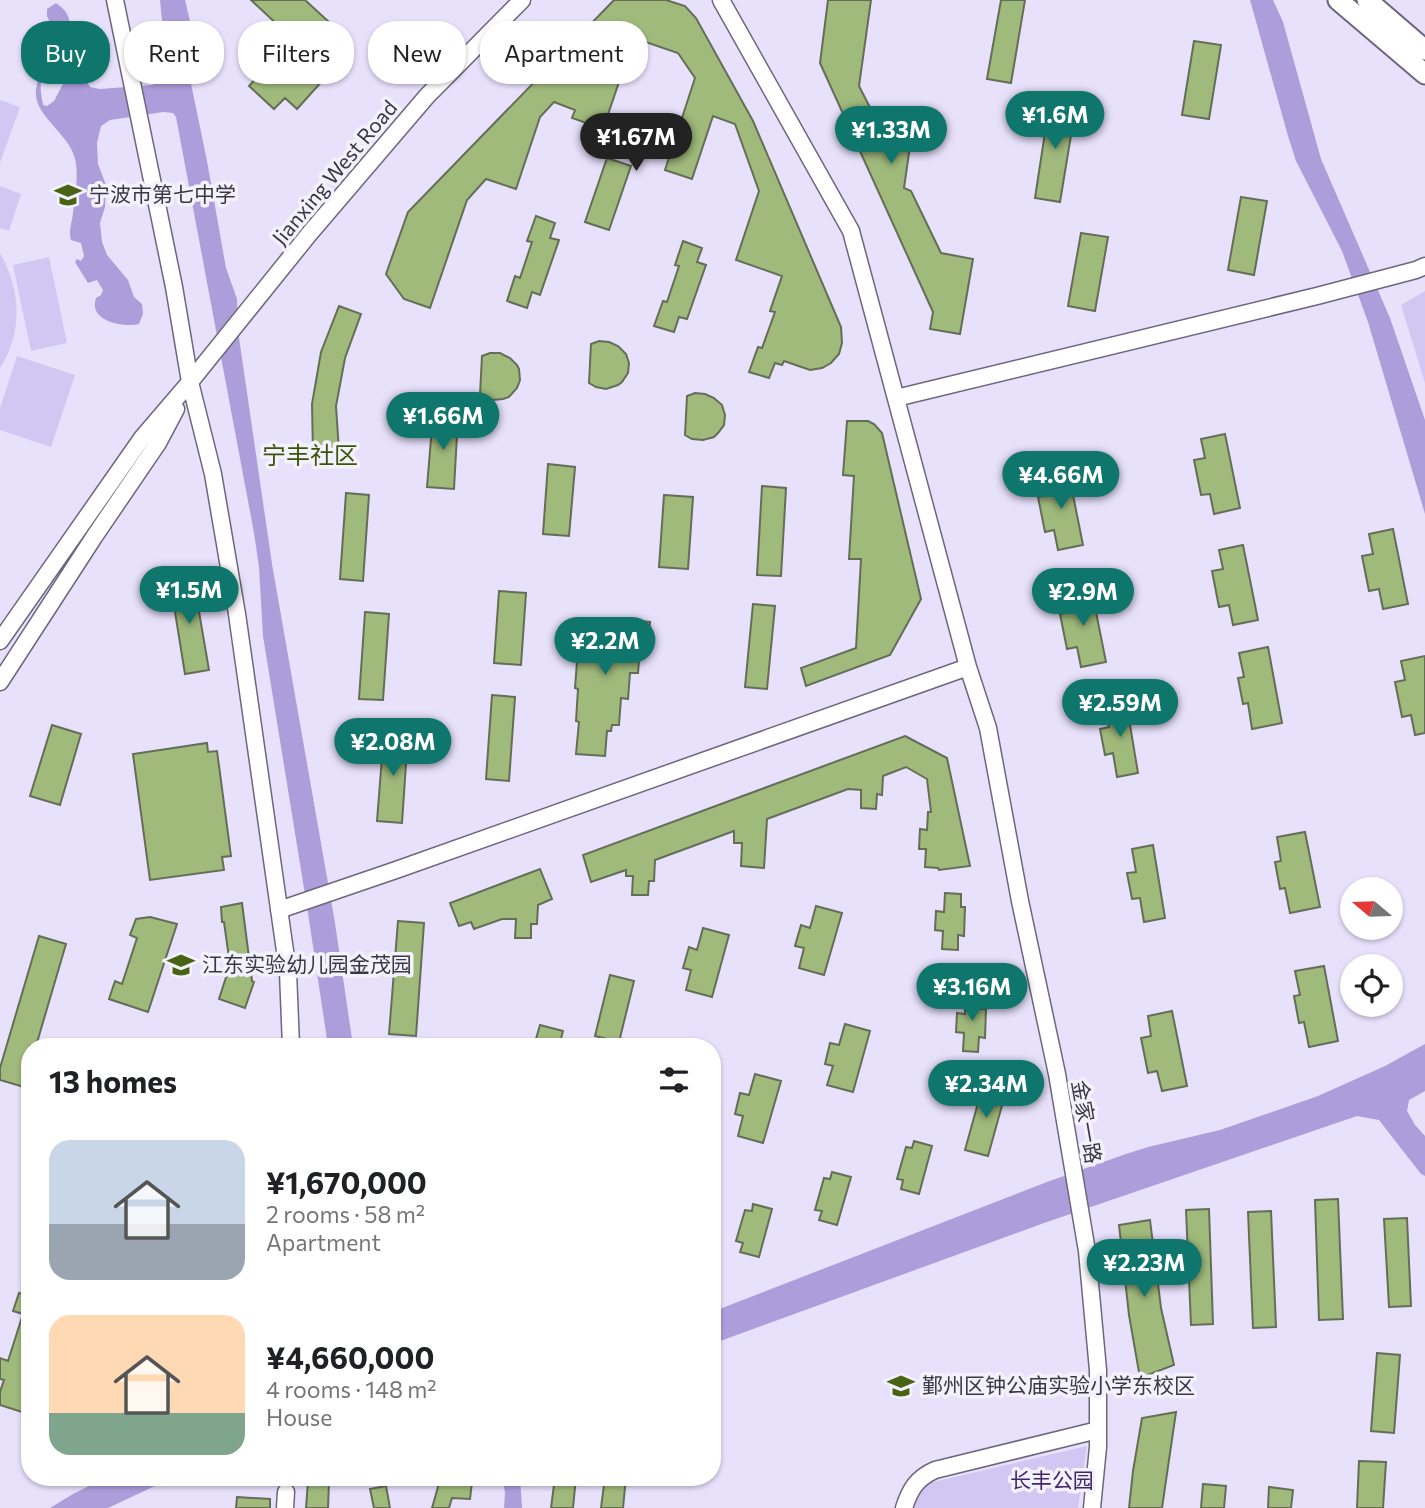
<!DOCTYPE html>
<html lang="en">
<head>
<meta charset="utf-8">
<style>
	body { margin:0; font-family:Commissioner,"Noto Sans SC",sans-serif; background:#f6f6f6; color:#202124; height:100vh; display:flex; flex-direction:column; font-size:26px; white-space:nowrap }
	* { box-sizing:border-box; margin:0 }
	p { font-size:23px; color:#757577 }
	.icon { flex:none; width:38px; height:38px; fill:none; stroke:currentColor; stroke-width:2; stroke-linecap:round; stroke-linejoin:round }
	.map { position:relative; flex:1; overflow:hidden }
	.details { position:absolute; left:21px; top:1038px; width:700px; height:448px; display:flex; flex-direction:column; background:#fff; border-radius:28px; box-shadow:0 2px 5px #0004 }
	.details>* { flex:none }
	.top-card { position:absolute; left:21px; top:21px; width:700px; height:63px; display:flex; gap:14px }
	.needle { width:46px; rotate:289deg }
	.controls { position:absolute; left:1340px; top:877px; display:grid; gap:14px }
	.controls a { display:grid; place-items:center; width:63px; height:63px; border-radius:50%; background:#fff; box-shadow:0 2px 5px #0004; font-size:35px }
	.price { position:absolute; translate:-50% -60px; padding:0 16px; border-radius:24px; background:#0f766e; color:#fff; font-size:23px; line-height:46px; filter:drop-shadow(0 2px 4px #0008) }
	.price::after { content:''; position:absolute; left:50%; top:42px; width:21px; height:16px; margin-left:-10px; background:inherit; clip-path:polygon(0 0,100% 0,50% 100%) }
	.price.on { background:#222; color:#fff }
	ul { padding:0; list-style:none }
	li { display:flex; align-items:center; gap:21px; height:175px; padding:0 28px }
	li span { display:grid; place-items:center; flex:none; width:196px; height:140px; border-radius:21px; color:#555 }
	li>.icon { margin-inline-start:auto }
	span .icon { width:84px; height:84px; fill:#fffc; stroke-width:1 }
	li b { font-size:30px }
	h2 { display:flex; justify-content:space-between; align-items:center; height:84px; padding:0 28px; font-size:30px }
	.pill { padding:0 24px; border-radius:28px; background:#fff; box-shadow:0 2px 5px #0004; font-size:24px; line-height:63px }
	.pill.on { background:#0f766e; color:#fff }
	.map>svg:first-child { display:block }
</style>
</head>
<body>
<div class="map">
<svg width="1425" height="1508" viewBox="0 0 1425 1508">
	<rect width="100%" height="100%" fill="#e7e1fc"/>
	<path fill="#d2c7f3" d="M 0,100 L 20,107 L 0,163 Z
		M 0,186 L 21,194 L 9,231 L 0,228 Z
		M 0,253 C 21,290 23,332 0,368 Z
		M 49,257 L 67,343 L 31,351 L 13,265 Z
		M 1425,291 L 1425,383 L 1401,305 Z
		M 17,356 L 75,375 L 51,447 L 0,430 L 0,408 Z
		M 1087,1446 L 1078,1508 L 909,1508 L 916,1486 Z"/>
	<path fill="#ae9ddb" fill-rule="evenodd" d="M 160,0 L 185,0 L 196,47 L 190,61 L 188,69 L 207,161 L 226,268 L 237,299 L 238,331 L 272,564 L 335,923 L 353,1046 L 328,1046 L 308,913 L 263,636 L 259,567 L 254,533 L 176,117 L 173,113 L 163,112 L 110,120 L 101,126 L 97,143 L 98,164 L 106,185 L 105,207 L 100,223 L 102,242 L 107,255 L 128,280 L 134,297 L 142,304 L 143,314 L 139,324 C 122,328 88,321 96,298 L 101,295 L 103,290 L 97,280 L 88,283 L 75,262 L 77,259 L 81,261 L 84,256 L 81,243 L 71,240 C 68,231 72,223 73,213 C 75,198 78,179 76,164 C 73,134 32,117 36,89 C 39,70 51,57 57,39 L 47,16 L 47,9 L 56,3 C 75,16 68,26 72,44 C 74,56 84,76 90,87 L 100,89 L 152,85 L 162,81 L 165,77 L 167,70 ZM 48,73 C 57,73 59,76 63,84 L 54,101 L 47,106 L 43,105 C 41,92 37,82 48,73 Z
		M 1250,0 L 1273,0 L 1283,22 L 1321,159 L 1390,318 L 1425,420 L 1425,514 L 1368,322 L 1342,251 L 1296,161 L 1288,136 Z
		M 1425,1044 L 1425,1091 L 1409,1100 L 1407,1111 L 1415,1125 L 1425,1136 L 1425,1176 L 1421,1174 L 1379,1120 L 1357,1116 L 1044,1223 L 712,1344 L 712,1312 L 1047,1182 L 1126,1154 L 1148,1147 L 1220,1130 L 1318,1096 L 1385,1066 Z
		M 107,1477 L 174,1477 L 108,1508 L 50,1508 L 73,1494 Z
		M 502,1477 L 520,1477 L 522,1508 L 504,1508 L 505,1492 Z"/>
	<path fill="#a0ba7c" stroke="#646e57" stroke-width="2" d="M 251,0 L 305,0 L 329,22 L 320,33 L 334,46 L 322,59 L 333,69 L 297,109 L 285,98 L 274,109 L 249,86 L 292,38 Z
		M 614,0 L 666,0 L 685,6 L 696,18 L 753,121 L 841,327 L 842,343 L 839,354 L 831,363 L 822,368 L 810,370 L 784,361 L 782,365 L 775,363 L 769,378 L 749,372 L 758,347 L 762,348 L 775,312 L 770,311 L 782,276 L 736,260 L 759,191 L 735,124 L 713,116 L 692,179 L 665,170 L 695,78 L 678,53 L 634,38 L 603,129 L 572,118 L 575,110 L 554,102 L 540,117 L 516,189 L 486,179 L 467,200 L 430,308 L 404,299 L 386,274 L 408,212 Z
		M 828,0 L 871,0 L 859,86 L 884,135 L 911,139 L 904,188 L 911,191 L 941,253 L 973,259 L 960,334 L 930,329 L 933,312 L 820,63 Z
		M 1001,0 L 1025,0 L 1011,83 L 987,79 Z
		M 1194,41 L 1221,45 L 1209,119 L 1182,115 Z
		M 1050,100 L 1076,105 L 1060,202 L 1035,198 Z
		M 607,158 L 631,166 L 609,230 L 585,222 Z
		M 1241,197 L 1267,201 L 1254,275 L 1228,270 Z
		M 536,216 L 555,223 L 550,238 L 559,240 L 540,295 L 532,292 L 527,308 L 507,301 L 515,276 L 520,278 L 532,242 L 527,241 Z
		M 1081,233 L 1108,237 L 1095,311 L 1068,306 Z
		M 683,241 L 702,248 L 697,262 L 706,265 L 687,319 L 679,317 L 674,332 L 654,326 L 663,301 L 667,302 L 679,266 L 675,265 Z
		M 339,306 L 361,314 L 345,358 L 336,406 L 339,451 L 313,453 L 312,404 L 321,352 Z
		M 599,341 L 609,342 L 618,346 L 626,354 L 629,363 L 628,373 L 622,382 L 618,385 L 606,389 L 596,387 L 589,383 L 591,344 Z
		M 490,353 L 500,353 L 510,358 L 517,365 L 519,369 L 520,380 L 517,388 L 509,397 L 503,399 L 493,400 L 480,395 L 482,356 Z
		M 695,393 L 705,394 L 714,398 L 722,405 L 725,415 L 724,425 L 718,433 L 714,437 L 703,440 L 692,439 L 685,435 L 687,396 Z
		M 433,415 L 458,417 L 454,489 L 427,487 Z
		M 847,421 L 868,421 L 874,424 L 882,433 L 921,599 L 890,655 L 806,686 L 801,668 L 856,648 L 861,559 L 849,559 L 854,476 L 843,475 Z
		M 1225,434 L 1240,508 L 1214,514 L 1210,494 L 1201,495 L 1194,460 L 1205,458 L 1201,439 Z
		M 548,464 L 575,467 L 569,536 L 543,534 Z
		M 1068,470 L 1083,545 L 1058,550 L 1054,530 L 1045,532 L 1038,497 L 1048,495 L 1044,475 Z
		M 762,486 L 786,488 L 781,576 L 757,575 Z
		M 346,493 L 369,495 L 363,581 L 340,579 Z
		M 664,495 L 693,497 L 688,569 L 659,567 Z
		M 1393,529 L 1408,604 L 1383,609 L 1379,589 L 1369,591 L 1362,556 L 1373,554 L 1369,534 Z
		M 1243,545 L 1258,620 L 1233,625 L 1229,605 L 1219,607 L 1212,571 L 1223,569 L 1219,550 Z
		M 193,577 L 209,670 L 185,674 L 170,581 Z
		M 1091,587 L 1106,662 L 1081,667 L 1077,647 L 1067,649 L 1060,614 L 1071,612 L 1067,592 Z
		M 499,591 L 526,593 L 521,665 L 494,663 Z
		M 753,604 L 775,606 L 767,689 L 745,687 Z
		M 365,612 L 389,614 L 383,700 L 359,699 Z
		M 609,619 L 650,622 L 648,649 L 640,648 L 638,673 L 630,673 L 628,699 L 621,698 L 619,725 L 612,725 L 611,731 L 607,731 L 605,756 L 576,754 L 579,722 L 576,721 L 578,689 L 575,688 L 580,622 L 609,624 Z
		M 1268,647 L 1282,723 L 1252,729 L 1248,703 L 1243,704 L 1238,678 L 1244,677 L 1239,653 Z
		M 1425,656 L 1425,733 L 1415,735 L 1411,715 L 1402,717 L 1395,682 L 1405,680 L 1401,661 Z
		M 492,695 L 515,697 L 509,781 L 486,779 Z
		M 1126,701 L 1138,773 L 1117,777 L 1113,753 L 1105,755 L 1100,729 L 1109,727 L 1105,704 Z
		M 52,725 L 81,734 L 60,805 L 30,796 Z
		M 384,732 L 408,734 L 402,823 L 377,821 Z
		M 905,736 L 947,758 L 970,866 L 939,870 L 938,868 L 925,867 L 926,849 L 919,849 L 920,829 L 927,830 L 928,812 L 931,812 L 927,779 L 906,767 L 883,776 L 882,795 L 877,794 L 876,809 L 861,808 L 861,790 L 848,789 L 767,819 L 764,868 L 741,866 L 742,843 L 734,843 L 734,831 L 655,860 L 654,881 L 649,881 L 648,895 L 632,895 L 633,876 L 626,876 L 626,870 L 591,882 L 583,855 Z
		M 207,743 L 208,752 L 217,751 L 231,856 L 222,857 L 224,870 L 150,880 L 133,754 Z
		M 1305,832 L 1320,907 L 1290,913 L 1285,888 L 1280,889 L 1275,862 L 1281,861 L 1277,837 Z
		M 1153,845 L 1165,918 L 1144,922 L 1140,898 L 1132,899 L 1127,873 L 1136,872 L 1132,849 Z
		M 540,869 L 552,899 L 538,905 L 537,924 L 531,924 L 531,938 L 515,938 L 516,919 L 502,919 L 474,929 L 471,922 L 459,926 L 450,903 Z
		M 945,893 L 961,894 L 961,907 L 965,907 L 964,936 L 958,935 L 958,950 L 942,949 L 943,931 L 935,930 L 936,911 L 944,912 Z
		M 242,903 L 252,981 L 254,982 L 245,1008 L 219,999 L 230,965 L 224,922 L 222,922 L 221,907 Z
		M 816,906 L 842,913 L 824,975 L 799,968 L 804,948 L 795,946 L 801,925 L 810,928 Z
		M 150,917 L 177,924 L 148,1012 L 109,999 L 115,981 L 122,984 L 137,938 L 130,935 L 136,919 Z
		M 398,921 L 424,923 L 416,1036 L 389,1034 Z
		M 703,928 L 729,935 L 712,997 L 686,990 L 691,970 L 683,968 L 689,947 L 697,950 Z
		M 39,936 L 66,944 L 36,1046 L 30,1046 L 30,1067 L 24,1087 L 0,1080 L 0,1068 Z
		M 1324,966 L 1338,1041 L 1309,1047 L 1304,1022 L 1299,1023 L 1294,996 L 1300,995 L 1295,971 Z
		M 610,975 L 634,981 L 619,1042 L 595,1036 Z
		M 965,995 L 982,996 L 981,1009 L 986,1009 L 985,1038 L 979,1037 L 978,1052 L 963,1051 L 964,1033 L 956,1032 L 957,1013 L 965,1014 Z
		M 1172,1011 L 1187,1086 L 1162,1091 L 1157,1071 L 1148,1073 L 1141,1038 L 1151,1036 L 1148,1016 Z
		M 845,1024 L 870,1031 L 853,1092 L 827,1085 L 833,1066 L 825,1064 L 830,1043 L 839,1045 Z
		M 540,1025 L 563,1031 L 559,1046 L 534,1046 Z
		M 755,1074 L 781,1081 L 763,1143 L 738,1136 L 743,1116 L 735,1114 L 740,1093 L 749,1095 Z
		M 983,1085 L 1006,1091 L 988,1156 L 965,1150 Z
		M 914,1141 L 932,1146 L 919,1194 L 901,1189 L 903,1180 L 897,1179 L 906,1147 L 912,1148 Z
		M 832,1172 L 851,1177 L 837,1225 L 819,1220 L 822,1211 L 815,1210 L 824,1178 L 830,1179 Z
		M 1338,1199 L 1343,1319 L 1319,1320 L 1315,1200 Z
		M 753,1204 L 772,1209 L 759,1257 L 740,1252 L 743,1243 L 736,1241 L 745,1210 L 752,1211 Z
		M 1209,1209 L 1213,1324 L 1191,1325 L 1186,1210 Z
		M 1271,1211 L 1276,1327 L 1253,1328 L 1248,1212 Z
		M 1407,1218 L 1411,1306 L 1389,1307 L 1384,1219 Z
		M 1150,1220 L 1161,1308 L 1174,1365 L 1140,1378 L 1129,1315 L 1119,1225 Z
		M 19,1293 L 30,1296 L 30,1397 L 25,1413 L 0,1405 L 0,1392 L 4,1380 L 0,1379 L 0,1358 L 8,1361 L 23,1314 L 13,1311 Z
		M 1377,1353 L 1400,1355 L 1394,1433 L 1371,1431 Z
		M 1176,1412 L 1162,1508 L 1129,1508 L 1133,1471 L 1142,1418 Z
		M 1359,1461 L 1386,1462 L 1383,1508 L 1357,1508 Z
		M 436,1477 L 453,1477 L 454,1481 L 472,1482 L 470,1499 L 452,1498 L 449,1508 L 432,1508 L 438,1487 Z
		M 555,1477 L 576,1477 L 573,1508 L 551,1508 Z
		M 605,1477 L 626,1477 L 623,1508 L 601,1508 Z
		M 308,1481 L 329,1483 L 328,1508 L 306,1508 Z
		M 1203,1484 L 1226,1486 L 1224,1508 L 1201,1508 Z
		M 386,1486 L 390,1508 L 374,1508 L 370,1489 Z
		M 1269,1487 L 1293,1490 L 1291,1508 L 1268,1508 Z
		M 237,1497 L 270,1499 L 270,1508 L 236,1508 Z"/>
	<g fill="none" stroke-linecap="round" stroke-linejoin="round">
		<defs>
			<path id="minor" d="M 115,0 L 174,287 L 190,382 L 213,474 L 237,614 L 288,972 L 291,1046
				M 721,0 L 851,231 L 968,667 L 988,728 L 1020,901 L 1057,1074 L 1087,1251 L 1098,1370 L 1098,1447 L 1092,1508
				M 896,398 L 1317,296 L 1416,270 L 1425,266
				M 0,641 L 142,438 L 190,382 L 310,233 L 427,96 L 522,0
				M 0,682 L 94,537 L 158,443 L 176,409
				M 279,910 L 396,870 L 968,667
				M 285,1508 L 286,1492
				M 904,1508 C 910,1489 917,1478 935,1470 L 1098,1430"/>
			<path id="major" d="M 1338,0 L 1425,74
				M 1367,0 L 1425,50"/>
		</defs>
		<use href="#minor" stroke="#6c677e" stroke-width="19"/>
		<use href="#major" stroke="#6c677e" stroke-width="23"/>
		<use href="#minor" stroke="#fff" stroke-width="16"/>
		<use href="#major" stroke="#fff" stroke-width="19"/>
	</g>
	<defs>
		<symbol id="school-bare" viewBox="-9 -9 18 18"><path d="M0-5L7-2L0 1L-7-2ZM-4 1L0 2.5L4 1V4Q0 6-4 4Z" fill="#496314" stroke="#f3f1fc" stroke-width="2.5" paint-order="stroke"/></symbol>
	</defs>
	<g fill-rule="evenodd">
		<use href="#school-bare" x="49" y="176" width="38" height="38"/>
		<use href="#school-bare" x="162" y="946" width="38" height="38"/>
		<use href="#school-bare" x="882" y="1367" width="38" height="38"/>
	</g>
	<g text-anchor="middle" stroke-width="7" stroke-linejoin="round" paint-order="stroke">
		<g font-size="21" fill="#3a3842" stroke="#f3f1fc">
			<text transform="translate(335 173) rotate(-50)" y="7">Jianxing West Road</text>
			<text transform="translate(1086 1122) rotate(80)" y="7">金家一路</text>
		</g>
		<g font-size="21" fill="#3a3842" stroke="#f3f1fc" text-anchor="start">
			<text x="89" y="202">宁波市第七中学</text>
			<text x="202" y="972">江东实验幼儿园金茂园</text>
			<text x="922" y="1393">鄞州区钟公庙实验小学东校区</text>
		</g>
		<g font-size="21" fill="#40266e" stroke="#f3f1fc">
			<text x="1052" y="1488">长丰公园</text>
		</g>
		<g font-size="24" fill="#3c5409" stroke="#f3f1fc">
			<text x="310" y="464">宁丰社区</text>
		</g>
	</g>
</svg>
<div class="controls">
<a><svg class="needle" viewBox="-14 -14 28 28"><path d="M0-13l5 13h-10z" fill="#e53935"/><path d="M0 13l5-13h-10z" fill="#757577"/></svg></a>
<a><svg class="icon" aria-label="locate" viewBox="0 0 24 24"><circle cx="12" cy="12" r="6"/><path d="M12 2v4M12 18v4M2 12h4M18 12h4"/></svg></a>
</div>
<b class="price" style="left:1055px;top:151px">¥1.6M</b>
<b class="price" style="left:891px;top:166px">¥1.33M</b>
<b class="price on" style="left:636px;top:173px">¥1.67M</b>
<b class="price" style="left:443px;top:452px">¥1.66M</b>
<b class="price" style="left:1061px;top:511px">¥4.66M</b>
<b class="price" style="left:189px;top:626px">¥1.5M</b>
<b class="price" style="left:1083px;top:628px">¥2.9M</b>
<b class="price" style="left:605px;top:677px">¥2.2M</b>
<b class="price" style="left:1120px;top:739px">¥2.59M</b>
<b class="price" style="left:393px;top:778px">¥2.08M</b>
<b class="price" style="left:972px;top:1023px">¥3.16M</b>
<b class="price" style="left:986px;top:1120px">¥2.34M</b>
<b class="price" style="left:1144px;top:1299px">¥2.23M</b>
<div class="top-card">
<a class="pill on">Buy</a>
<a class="pill">Rent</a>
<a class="pill">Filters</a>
<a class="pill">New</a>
<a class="pill">Apartment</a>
</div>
<section class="details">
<h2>13 homes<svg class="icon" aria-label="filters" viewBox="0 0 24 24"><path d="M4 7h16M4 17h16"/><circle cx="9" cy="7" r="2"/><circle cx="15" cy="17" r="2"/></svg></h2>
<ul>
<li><span style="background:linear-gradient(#c9d6e8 60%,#9aa5b1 0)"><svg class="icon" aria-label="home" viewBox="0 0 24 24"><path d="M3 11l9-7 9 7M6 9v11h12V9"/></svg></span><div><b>¥1,670,000</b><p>2 rooms · 58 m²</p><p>Apartment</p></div></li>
<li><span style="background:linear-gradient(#ffd9b3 70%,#7fa58c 0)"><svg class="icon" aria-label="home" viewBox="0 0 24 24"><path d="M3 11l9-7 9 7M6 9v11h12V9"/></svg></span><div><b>¥4,660,000</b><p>4 rooms · 148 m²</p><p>House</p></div></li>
</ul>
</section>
</div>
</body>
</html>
